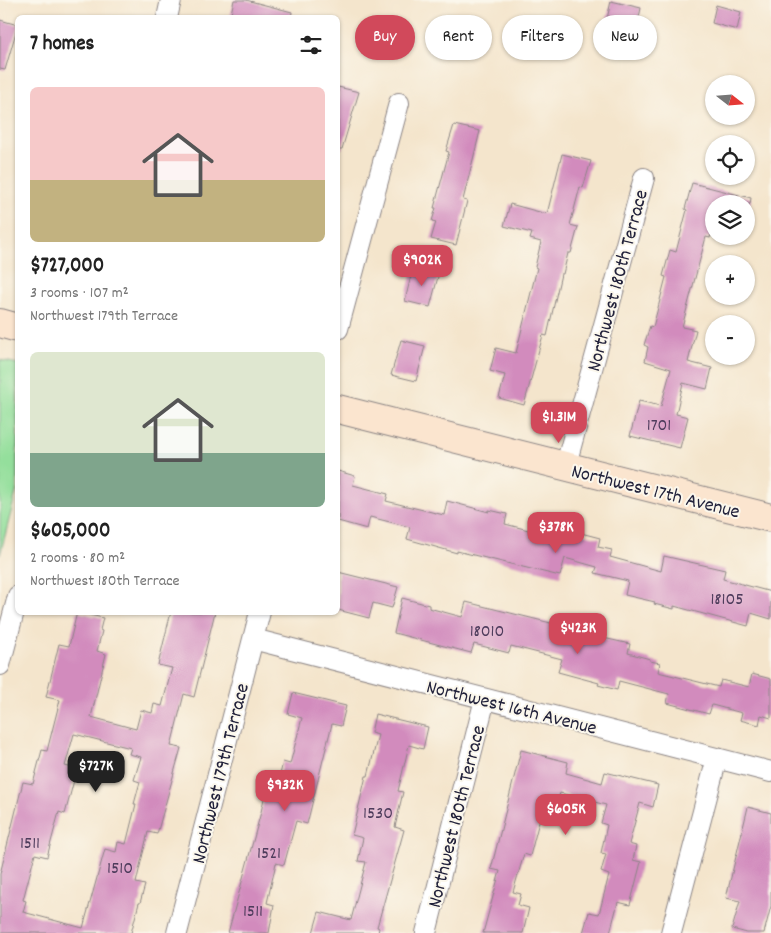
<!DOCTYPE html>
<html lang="en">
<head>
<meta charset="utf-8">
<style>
	body { margin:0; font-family:Dekko,sans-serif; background:#f6f6f6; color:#222; height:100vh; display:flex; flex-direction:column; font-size:19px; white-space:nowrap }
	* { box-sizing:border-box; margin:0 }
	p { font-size:16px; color:#767676 }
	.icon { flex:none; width:28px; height:28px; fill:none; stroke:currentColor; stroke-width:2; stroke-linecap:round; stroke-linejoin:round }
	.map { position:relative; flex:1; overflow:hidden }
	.drawer { position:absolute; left:15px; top:15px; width:325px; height:600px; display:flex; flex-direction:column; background:#fff; border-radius:8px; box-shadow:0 1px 4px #0004 }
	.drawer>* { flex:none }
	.guide { position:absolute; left:355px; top:15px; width:340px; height:45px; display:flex; gap:10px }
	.needle { width:32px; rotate:107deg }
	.fabs { position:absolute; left:705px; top:75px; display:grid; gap:10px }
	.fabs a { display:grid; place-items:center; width:50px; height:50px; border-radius:50%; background:#fff; box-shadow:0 1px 4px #0004; font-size:25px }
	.price { position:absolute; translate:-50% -42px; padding:0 11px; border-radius:10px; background:#d1495b; color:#fff; font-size:16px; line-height:32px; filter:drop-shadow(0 1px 2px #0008) }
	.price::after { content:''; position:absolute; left:50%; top:30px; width:15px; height:11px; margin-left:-8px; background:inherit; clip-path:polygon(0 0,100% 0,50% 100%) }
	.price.current { background:#222; color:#fff }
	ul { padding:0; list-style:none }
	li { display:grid; align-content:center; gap:10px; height:265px; padding:0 15px }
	li span { display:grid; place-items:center; height:155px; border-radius:8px; color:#555 }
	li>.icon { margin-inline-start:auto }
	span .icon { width:90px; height:90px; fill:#fffc; stroke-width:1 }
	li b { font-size:21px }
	h2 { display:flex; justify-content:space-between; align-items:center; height:60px; padding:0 15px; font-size:21px }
	.tag { padding:0 18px; border-radius:22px; background:#fff; box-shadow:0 1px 4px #0004; font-size:18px; line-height:45px }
	.tag.current { background:#d1495b; color:#fff }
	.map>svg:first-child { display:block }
</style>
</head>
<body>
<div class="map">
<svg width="771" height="933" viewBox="0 0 771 933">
	<rect width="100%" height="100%" fill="#fbf7ec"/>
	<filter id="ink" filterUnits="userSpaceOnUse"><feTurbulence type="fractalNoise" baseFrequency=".02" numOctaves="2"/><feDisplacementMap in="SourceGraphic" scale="10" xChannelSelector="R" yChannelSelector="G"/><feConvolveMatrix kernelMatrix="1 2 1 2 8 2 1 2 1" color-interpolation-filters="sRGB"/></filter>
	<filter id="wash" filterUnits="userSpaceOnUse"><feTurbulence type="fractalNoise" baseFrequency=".0096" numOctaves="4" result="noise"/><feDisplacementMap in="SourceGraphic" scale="20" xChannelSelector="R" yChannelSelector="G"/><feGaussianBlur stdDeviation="1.12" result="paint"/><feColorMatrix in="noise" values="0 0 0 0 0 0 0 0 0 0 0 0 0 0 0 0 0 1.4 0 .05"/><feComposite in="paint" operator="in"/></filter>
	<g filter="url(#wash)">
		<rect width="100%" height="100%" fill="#f4e5cc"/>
		<path fill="#94df9c" stroke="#5b806c" d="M 0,360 L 18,364 L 17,489 L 0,555 Z"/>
		<g id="blocks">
			<path fill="#d28bbd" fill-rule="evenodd" d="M 234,0 L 246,0 L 292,12 L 291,18 L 230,18 Z
				M 611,1 L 641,8 L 637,27 L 607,19 Z
				M 716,5 L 741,12 L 737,30 L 712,23 Z
				M 0,20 L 18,25 L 5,70 L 0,69 Z
				M 338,87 L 359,92 L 342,149 L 338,149 Z
				M 454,125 L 480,131 L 463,200 L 467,201 L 456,245 L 431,239 L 436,222 L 432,221 L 436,208 L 434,208 L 449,152 L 446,151 Z
				M 562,154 L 591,161 L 583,188 L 580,187 L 570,225 L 578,227 L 571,253 L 568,253 L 563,274 L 561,274 L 547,336 L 543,335 L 524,405 L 499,398 L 505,375 L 490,371 L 496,348 L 516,353 L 537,268 L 535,267 L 541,242 L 530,239 L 532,233 L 504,226 L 510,204 L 547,214 Z
				M 692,183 L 751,198 L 750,204 L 714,204 L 714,224 L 710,238 L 706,237 L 682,327 L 696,330 L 688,362 L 712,368 L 707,389 L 683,383 L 676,414 L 688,417 L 680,448 L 630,436 L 639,401 L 661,406 L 671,369 L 645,361 L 648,347 L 644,345 L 650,326 L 653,327 L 666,277 L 663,276 L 670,250 L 676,252 L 687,210 L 685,209 Z
				M 413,267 L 439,273 L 430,307 L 405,301 Z
				M 401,340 L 425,346 L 416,381 L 391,375 Z
				M 338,471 L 355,476 L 353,485 L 388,494 L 386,501 L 444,515 L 447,501 L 489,512 L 489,510 L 507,514 L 505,524 L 556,537 L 558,527 L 600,538 L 598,547 L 612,550 L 610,557 L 661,571 L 664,556 L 725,570 L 723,579 L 771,592 L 771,619 L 751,613 L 748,626 L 674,606 L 674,609 L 654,604 L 655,602 L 625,595 L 628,581 L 595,573 L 597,567 L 565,558 L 560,576 L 457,551 L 457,553 L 407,539 L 410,527 L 370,517 L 367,529 L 338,521 Z
				M 338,572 L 398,587 L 392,608 L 373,603 L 369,618 L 338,610 Z
				M 402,598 L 429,605 L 429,608 L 462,617 L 466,602 L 567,627 L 569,620 L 593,626 L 590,635 L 630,644 L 628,653 L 650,659 L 650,661 L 660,663 L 658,672 L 719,687 L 721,680 L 749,687 L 752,674 L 771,679 L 771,718 L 761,715 L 759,725 L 740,720 L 742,713 L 712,705 L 709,714 L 667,703 L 669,694 L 619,681 L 617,690 L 598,685 L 599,683 L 558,672 L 562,659 L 511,646 L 509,653 L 474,644 L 471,653 L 394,633 Z
				M 77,612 L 103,618 L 100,630 L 102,631 L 97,651 L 106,654 L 91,717 L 136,729 L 141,710 L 152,713 L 154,704 L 162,706 L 172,668 L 158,665 L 171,612 L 215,612 L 194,697 L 184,694 L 171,746 L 181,748 L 157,834 L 148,832 L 136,883 L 145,885 L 140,903 L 139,903 L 131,933 L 0,933 L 0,874 L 23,782 L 33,784 L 42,750 L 47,751 L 60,700 L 46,697 L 59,644 L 69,646 ZM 74,734 L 131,748 L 129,754 L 141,757 L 134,780 L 140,782 L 134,804 L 136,804 L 126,844 L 118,842 L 116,852 L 105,849 L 83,928 L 23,912 L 26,901 L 23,900 L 35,854 L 47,857 L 59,812 L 65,814 L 77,769 L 65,766 Z
				M 293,693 L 346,706 L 341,726 L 332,724 L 307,824 L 296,821 L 284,865 L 276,863 L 267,903 L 274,905 L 269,933 L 228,933 L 261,812 L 265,794 L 275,796 L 283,762 L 290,764 L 302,718 L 288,714 Z
				M 375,714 L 428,727 L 423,749 L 409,745 L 398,791 L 403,792 L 395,827 L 404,830 L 377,927 L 379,928 L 378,933 L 313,933 L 319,912 L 351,920 L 366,862 L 358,861 L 363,838 L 352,835 L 366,776 L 368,776 L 378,735 L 371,733 Z
				M 521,750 L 568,762 L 566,773 L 602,783 L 605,772 L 658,785 L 653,807 L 640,803 L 629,844 L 636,846 L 633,860 L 641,862 L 630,905 L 618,902 L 610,933 L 583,933 L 589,912 L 599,914 L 609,875 L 601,872 L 606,854 L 601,853 L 607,825 L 601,823 L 606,805 L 560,793 L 554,813 L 542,810 L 530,856 L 524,854 L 513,892 L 521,894 L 518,905 L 529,908 L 523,933 L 483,933 L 500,871 L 491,869 Z
				M 748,807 L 771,813 L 771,906 L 764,933 L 747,933 L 732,929 L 740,901 L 726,898 Z"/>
		</g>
	</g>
	<g filter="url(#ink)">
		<use href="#blocks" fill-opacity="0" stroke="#8b8484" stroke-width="1"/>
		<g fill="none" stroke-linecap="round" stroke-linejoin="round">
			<defs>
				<path id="street" d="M 167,18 L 171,0
					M 338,329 L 399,103
					M 565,468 L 644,178
					M 253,639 L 771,772
					M 0,665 L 18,596
					M 177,933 L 260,612
					M 426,933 L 485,699
					M 671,933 L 717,758"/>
				<path id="secondary" d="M 0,323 L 18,328
					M 338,409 L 771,518"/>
			</defs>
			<use href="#street" stroke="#8b8484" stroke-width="22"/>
			<use href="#secondary" stroke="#8b8484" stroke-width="30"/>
			<use href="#street" stroke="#fff" stroke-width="20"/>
			<use href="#secondary" stroke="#fbe5cf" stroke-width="28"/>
		</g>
	</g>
	<g text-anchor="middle" stroke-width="4" stroke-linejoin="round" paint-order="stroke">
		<g font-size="18" fill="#4e3c5c">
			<text x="659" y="430">1701</text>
			<text x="727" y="604">18105</text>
			<text x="487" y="636">18010</text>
			<text x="378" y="818">1530</text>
			<text x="30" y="848">1511</text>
			<text x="269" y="858">1521</text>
			<text x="120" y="873">1510</text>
			<text x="253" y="916">1511</text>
		</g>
		<g font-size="20" fill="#22223b" stroke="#fbf7ec">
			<text transform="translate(616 280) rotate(-75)" y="7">Northwest 180th Terrace</text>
			<text transform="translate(656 490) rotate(14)" y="7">Northwest 17th Avenue</text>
			<text transform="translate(512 706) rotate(14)" y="7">Northwest 16th Avenue</text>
			<text transform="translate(219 773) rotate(-76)" y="7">Northwest 179th Terrace</text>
			<text transform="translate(455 816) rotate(-76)" y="7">Northwest 180th Terrace</text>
		</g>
	</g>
</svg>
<div class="fabs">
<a><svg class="needle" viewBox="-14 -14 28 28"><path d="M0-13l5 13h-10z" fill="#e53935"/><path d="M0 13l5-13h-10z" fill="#767676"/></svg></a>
<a><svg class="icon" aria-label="locate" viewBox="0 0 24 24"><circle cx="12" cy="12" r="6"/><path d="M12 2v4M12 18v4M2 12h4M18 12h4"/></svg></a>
<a><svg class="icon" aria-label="layers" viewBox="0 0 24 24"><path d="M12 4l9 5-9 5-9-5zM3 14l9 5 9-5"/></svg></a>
<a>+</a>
<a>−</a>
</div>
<b class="price" style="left:422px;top:287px">$902K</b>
<b class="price" style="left:559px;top:444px">$1.31M</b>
<b class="price" style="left:556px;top:554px">$378K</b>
<b class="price" style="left:578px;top:655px">$423K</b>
<b class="price current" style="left:96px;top:793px">$727K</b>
<b class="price" style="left:285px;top:812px">$932K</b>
<b class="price" style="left:566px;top:836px">$605K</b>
<div class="guide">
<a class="tag current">Buy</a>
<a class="tag">Rent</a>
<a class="tag">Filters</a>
<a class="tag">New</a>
</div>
<section class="drawer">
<h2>7 homes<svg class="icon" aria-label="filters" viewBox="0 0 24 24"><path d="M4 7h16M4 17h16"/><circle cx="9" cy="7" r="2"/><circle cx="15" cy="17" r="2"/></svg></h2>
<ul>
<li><span style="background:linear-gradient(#f6c9c9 60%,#c2b280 0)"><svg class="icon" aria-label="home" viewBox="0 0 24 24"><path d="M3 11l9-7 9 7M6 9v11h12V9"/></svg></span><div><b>$727,000</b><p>3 rooms · 107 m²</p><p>Northwest 179th Terrace</p></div></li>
<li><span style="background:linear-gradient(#dfe7d0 65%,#7fa58c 0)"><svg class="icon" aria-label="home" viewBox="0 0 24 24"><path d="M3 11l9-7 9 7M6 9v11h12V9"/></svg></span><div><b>$605,000</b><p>2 rooms · 80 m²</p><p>Northwest 180th Terrace</p></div></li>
</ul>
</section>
</div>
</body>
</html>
